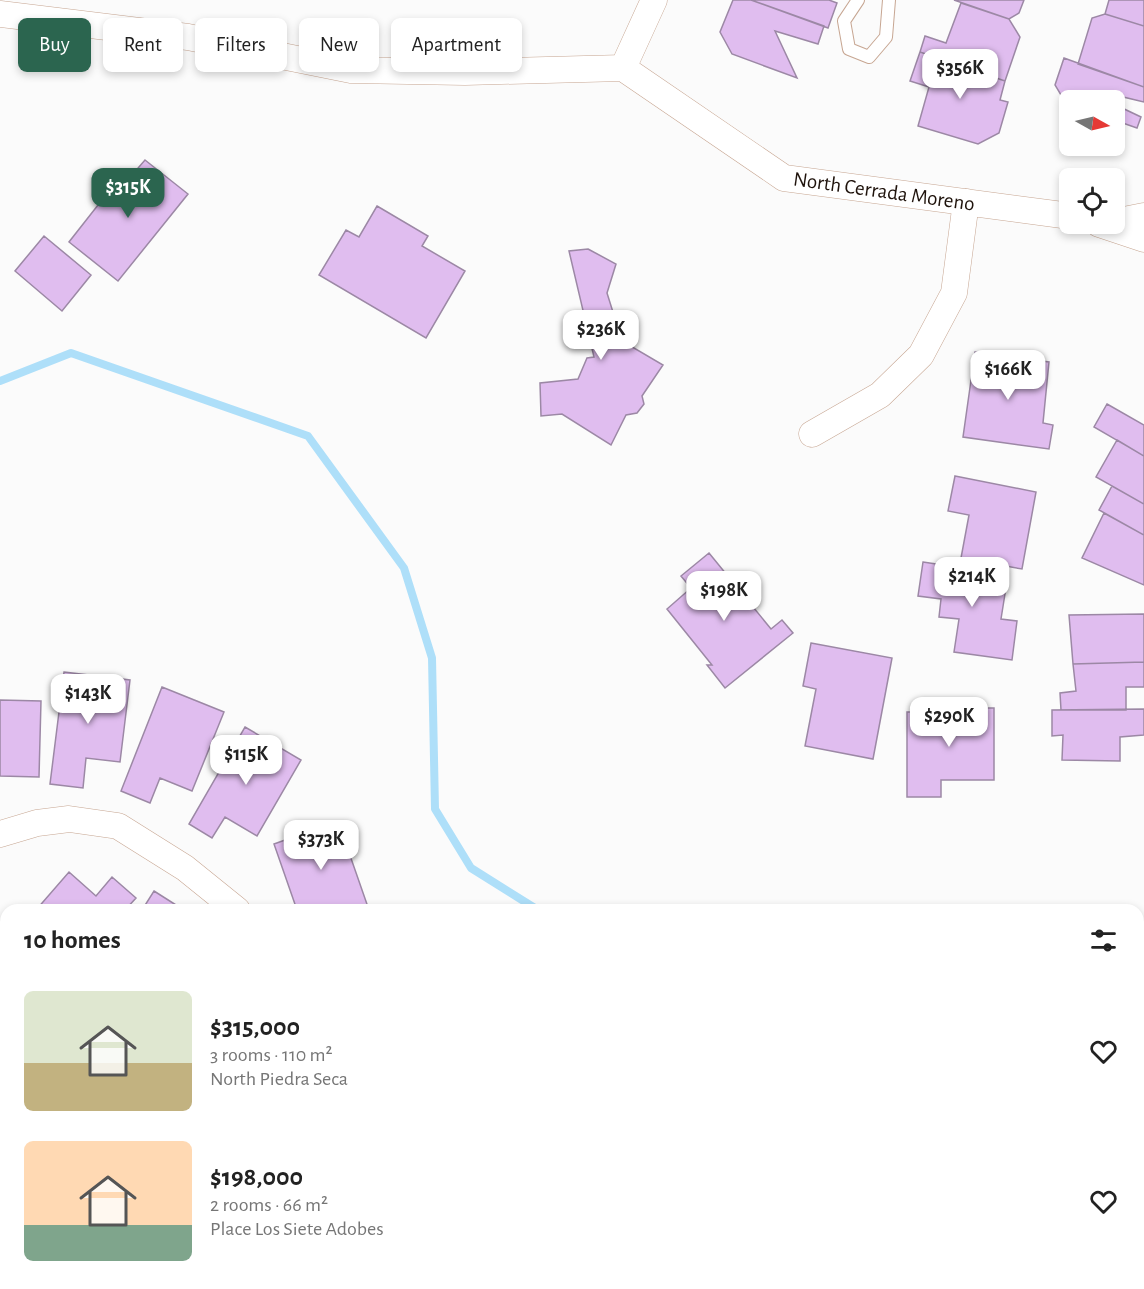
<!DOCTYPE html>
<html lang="en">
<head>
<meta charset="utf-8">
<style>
	body { margin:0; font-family:"Alegreya Sans",sans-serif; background:#f2f2f2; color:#222; height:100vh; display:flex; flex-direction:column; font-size:22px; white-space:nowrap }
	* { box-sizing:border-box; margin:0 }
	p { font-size:20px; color:#767676 }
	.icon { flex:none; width:33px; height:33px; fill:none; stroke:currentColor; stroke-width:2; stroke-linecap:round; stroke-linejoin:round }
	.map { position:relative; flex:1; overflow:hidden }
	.drawer { position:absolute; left:0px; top:904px; width:1144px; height:386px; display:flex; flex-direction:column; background:#fff; border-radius:18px 18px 0 0; box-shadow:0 3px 9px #0003 }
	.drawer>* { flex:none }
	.guide { position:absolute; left:18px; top:18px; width:600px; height:54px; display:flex; gap:12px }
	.needle { width:39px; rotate:98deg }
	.buttons { position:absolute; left:1059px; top:90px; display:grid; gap:12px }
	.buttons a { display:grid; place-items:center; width:66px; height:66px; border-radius:9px; background:#fff; box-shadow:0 3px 9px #0003; font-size:30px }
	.price { position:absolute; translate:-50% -51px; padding:0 14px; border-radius:12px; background:#fff; color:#222; font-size:20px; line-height:39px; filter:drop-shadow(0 2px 3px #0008) }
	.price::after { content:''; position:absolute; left:50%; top:36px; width:18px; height:14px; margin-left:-9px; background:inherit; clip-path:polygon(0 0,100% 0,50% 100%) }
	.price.selected { background:#2b654f; color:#fff }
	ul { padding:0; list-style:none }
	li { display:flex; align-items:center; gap:18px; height:150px; padding:0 24px }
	li span { display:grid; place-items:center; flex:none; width:168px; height:120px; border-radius:9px; color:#555 }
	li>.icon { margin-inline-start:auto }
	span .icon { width:72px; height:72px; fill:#fffc; stroke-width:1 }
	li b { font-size:26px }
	h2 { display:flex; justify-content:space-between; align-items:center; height:72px; padding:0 24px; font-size:26px }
	.pill { padding:0 21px; border-radius:9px; background:#fff; box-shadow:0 3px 9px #0003; font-size:21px; line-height:54px }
	.pill.selected { background:#2b654f; color:#fff }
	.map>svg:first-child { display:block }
</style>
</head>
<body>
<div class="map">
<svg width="1144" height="1289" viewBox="0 0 1144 1289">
	<rect width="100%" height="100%" fill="#fbfbfb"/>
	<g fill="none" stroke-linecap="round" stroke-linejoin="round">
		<path stroke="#aedff9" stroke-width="8" d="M 0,381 L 71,353 L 308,436 L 404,568 L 432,658 L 435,809 L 471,868 L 538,910
			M 1138,1024 L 1144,1025
			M 0,1144 L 6,1145
			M 376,1284 L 381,1289"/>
	</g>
	<path fill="#e0bdef" stroke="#9c88a5" stroke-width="1.5" d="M 733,0 L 751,0 L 824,26 L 818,44 L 775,31 L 797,78 L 732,54 L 720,32 Z
		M 751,0 L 829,0 L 837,3 L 828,28 Z
		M 954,0 L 1024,0 L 1019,13 L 1009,19 Z
		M 1109,0 L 1144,0 L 1144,26 L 1105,14 Z
		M 961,3 L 1009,19 L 1020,37 L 1005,81 L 920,52 L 925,36 L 946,43 Z
		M 1105,14 L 1144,26 L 1144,87 L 1078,64 L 1092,18 Z
		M 920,52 L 1005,81 L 1000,100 L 1008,102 L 999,133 L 978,144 L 918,126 L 929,87 L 910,81 Z
		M 1064,58 L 1144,87 L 1144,102 L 1123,97 L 1120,107 L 1141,117 L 1137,128 L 1114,120 L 1114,100 L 1070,100 L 1070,110 L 1055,85 Z
		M 145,160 L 188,194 L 118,281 L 69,242 L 120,177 L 126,182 Z
		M 377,206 L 428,236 L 422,246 L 465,271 L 426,338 L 319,275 L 346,230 L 359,237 Z
		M 44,236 L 91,275 L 62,311 L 15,271 Z
		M 588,249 L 616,264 L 607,293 L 622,341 L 663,365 L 642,396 L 644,404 L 637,413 L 626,415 L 611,445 L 562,414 L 541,416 L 540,383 L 578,379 L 587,358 L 594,357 L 569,251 Z
		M 975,352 L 1049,362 L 1043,423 L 1053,425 L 1049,449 L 963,437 Z
		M 1107,404 L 1144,425 L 1144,456 L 1094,427 Z
		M 1117,440 L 1144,456 L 1144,504 L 1096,477 Z
		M 955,476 L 1036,492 L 1022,569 L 961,558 L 969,515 L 948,511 Z
		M 1112,486 L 1144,504 L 1144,535 L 1099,510 Z
		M 1104,513 L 1144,535 L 1144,585 L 1082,558 Z
		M 709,553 L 771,629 L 782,620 L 793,633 L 725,688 L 707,665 L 712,665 L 667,609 L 691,588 L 681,576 Z
		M 923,562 L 1008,575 L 1001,619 L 1017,621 L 1012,660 L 954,652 L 959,619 L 939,617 L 941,599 L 918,596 Z
		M 1144,614 L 1144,662 L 1073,664 L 1069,615 Z
		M 811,643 L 892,658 L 873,759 L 805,746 L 816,689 L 803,686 Z
		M 1144,662 L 1144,687 L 1126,687 L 1126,710 L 1061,710 L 1060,693 L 1076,691 L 1073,664 Z
		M 64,672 L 130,680 L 120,762 L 86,758 L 83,788 L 50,784 Z
		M 162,687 L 224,712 L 192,791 L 160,778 L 150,803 L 121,791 Z
		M 0,700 L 41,701 L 39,777 L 0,776 Z
		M 937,708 L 994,708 L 994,780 L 941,780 L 941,797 L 907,797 L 907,712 L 939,712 Z
		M 1144,709 L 1144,735 L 1120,737 L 1120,761 L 1062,760 L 1063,735 L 1052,736 L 1052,710 Z
		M 245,727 L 301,760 L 257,836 L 225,817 L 212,838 L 189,824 Z
		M 338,821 L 369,910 L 297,910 L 274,844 Z
		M 69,872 L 96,896 L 112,877 L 136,898 L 125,910 L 36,910 Z
		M 154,891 L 184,910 L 142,910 Z
		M 619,1284 L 690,1284 L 693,1289 L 665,1289 L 663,1286 L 657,1289 L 621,1289 Z
		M 723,1284 L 788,1284 L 786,1289 L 722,1289 Z"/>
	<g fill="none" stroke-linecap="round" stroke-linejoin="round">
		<defs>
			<path id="lane" d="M 858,0 L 844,21 L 849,49 L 869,57 L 886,37 L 889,0"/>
			<path id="street" d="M 0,14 L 188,37 L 351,70 L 465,72 L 623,68
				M 623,68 L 784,178 L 1070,216
				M 623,68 L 654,0
				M 1114,222 L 1144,216
				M 1099,224 L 1144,239
				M 812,434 L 880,395 L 921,355 L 954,293 L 966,202
				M 0,834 L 37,823 L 69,819 L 118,826 L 185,868 L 237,910
				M 573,1284 L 576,1289"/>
		</defs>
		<use href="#lane" stroke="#c7a692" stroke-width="14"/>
		<use href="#street" stroke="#c7a692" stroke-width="27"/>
		<use href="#lane" stroke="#fff" stroke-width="12"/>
		<use href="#street" stroke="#fff" stroke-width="26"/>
	</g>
	<g text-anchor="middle" stroke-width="4.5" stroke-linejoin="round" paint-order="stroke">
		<g font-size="21" fill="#1f130c" stroke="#fff">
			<text transform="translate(884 191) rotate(8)" y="7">North Cerrada Moreno</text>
		</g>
	</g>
</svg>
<div class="buttons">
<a><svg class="needle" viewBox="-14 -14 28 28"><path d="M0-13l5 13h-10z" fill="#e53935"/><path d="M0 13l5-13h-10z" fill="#767676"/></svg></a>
<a><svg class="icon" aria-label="locate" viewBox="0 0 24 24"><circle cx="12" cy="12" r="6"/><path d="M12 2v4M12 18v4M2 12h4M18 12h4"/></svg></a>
</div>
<b class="price" style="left:960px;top:100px">$356K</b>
<b class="price selected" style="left:128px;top:219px">$315K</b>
<b class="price" style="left:601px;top:361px">$236K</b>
<b class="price" style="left:1008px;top:401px">$166K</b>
<b class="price" style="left:972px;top:608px">$214K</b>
<b class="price" style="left:724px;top:622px">$198K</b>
<b class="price" style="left:88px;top:725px">$143K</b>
<b class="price" style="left:949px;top:748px">$290K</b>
<b class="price" style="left:246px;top:786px">$115K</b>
<b class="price" style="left:321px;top:871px">$373K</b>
<div class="guide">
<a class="pill selected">Buy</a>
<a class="pill">Rent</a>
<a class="pill">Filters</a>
<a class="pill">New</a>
<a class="pill">Apartment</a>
</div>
<section class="drawer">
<h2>10 homes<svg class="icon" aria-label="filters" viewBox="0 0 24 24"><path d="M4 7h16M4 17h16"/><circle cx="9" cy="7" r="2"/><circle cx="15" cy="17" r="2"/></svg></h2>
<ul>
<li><span style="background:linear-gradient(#dfe7d0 60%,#c2b280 0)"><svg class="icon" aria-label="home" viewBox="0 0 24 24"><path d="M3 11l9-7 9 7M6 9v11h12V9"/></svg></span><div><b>$315,000</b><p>3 rooms · 110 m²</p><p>North Piedra Seca</p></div><svg class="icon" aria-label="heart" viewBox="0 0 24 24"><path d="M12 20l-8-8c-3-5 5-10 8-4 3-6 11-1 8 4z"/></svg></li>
<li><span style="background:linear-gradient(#ffd9b3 70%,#7fa58c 0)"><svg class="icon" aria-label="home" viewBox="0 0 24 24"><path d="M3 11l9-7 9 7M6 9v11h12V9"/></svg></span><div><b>$198,000</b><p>2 rooms · 66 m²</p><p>Place Los Siete Adobes</p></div><svg class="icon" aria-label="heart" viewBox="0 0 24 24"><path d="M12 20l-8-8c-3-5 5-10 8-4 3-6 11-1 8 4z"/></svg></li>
</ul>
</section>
</div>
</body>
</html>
